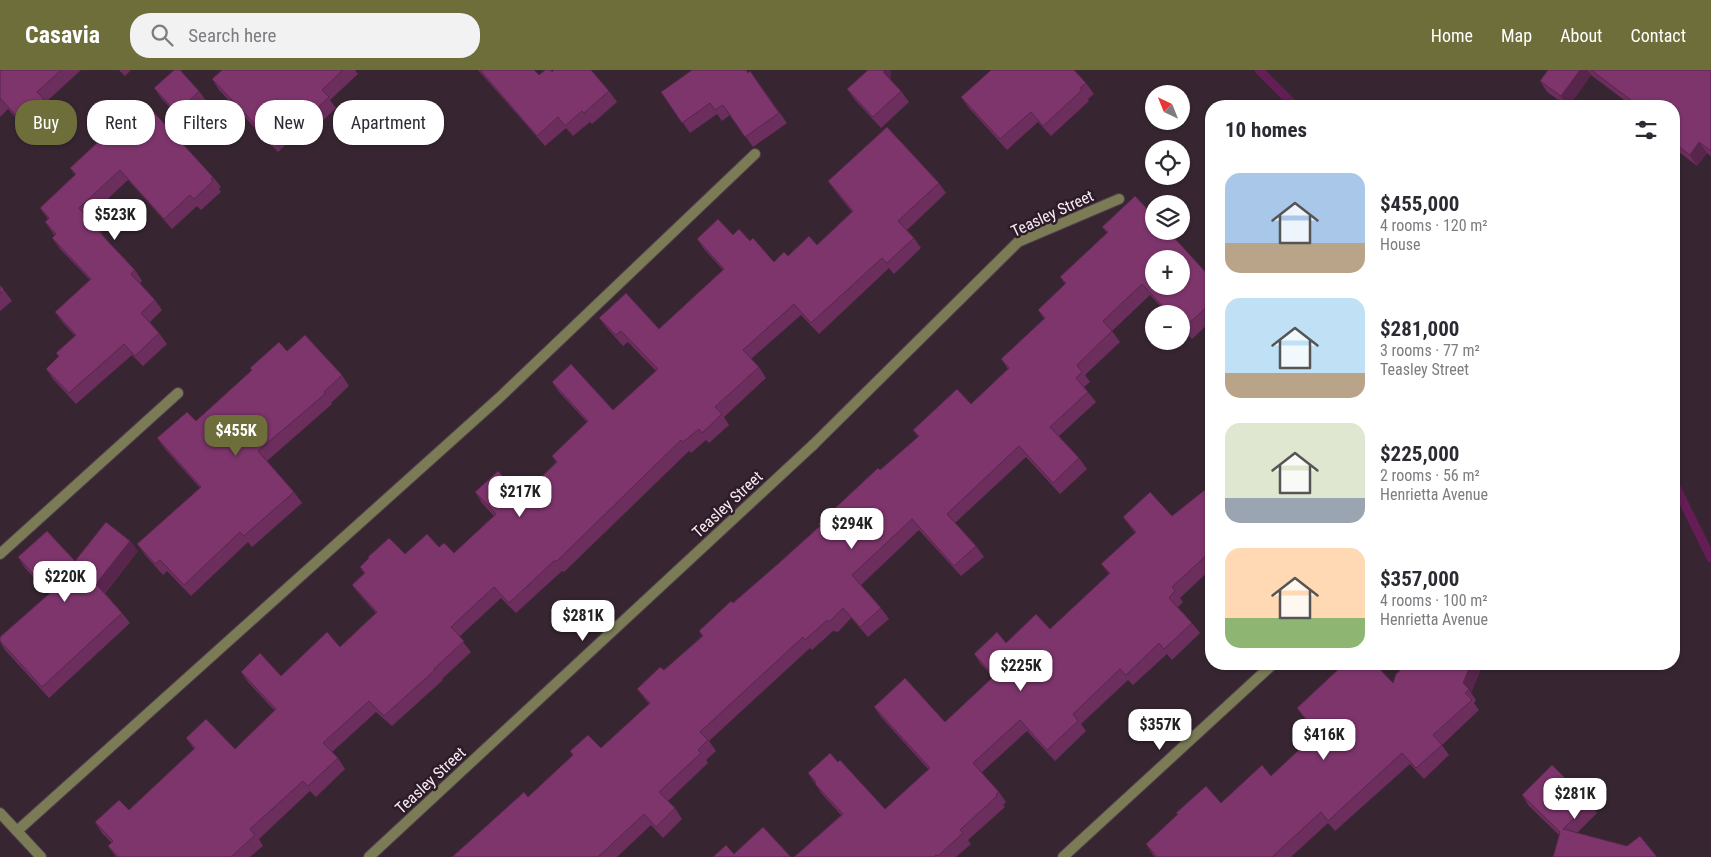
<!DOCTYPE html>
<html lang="en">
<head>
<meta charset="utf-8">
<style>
	body { margin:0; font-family:"Roboto Condensed",sans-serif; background:#f2f2f3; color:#2b2b33; height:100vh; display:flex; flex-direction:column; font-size:19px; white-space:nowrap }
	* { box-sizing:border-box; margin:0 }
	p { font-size:16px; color:#7c7c81 }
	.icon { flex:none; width:28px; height:28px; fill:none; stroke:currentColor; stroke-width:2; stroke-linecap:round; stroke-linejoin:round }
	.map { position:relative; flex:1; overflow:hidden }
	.details { position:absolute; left:1205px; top:30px; width:475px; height:570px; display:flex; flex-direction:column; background:#fff; border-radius:20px; box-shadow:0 1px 4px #0004 }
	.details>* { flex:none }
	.top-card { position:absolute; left:15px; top:30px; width:475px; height:45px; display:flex; gap:10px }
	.needle { width:32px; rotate:317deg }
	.tools { position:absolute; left:1145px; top:15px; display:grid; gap:10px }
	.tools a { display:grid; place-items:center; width:45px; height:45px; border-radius:50%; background:#fff; box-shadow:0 1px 4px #0004; font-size:25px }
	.price { position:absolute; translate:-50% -42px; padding:0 11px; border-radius:10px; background:#fff; color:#222; font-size:16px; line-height:32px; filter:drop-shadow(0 1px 2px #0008) }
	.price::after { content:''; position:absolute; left:50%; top:30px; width:15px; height:11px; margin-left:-8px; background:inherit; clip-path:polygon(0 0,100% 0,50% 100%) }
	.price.active { background:#6d6e3a; color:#fff }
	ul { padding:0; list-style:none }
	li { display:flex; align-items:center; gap:15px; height:125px; padding:0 20px }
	li span { display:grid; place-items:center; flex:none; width:140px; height:100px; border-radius:15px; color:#555 }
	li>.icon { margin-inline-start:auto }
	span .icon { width:60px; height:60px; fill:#fffc; stroke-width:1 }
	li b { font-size:21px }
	h2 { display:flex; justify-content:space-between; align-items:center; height:60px; padding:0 20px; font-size:21px }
	.chip { padding:0 18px; border-radius:20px; background:#fff; box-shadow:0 1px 4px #0004; font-size:18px; line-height:45px }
	.chip.active { background:#6d6e3a; color:#fff }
	header { display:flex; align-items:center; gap:30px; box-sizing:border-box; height:70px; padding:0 25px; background:#6d6e3a; color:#fff }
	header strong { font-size:24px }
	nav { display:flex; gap:28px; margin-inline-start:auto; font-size:18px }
	.search { width:350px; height:45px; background:#f2f2f3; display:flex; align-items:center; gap:12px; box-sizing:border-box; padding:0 18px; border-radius:20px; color:#7c7c81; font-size:19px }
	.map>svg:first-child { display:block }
</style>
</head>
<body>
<header>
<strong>Casavia</strong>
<div class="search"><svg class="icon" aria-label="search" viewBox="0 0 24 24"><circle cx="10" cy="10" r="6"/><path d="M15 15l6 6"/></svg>Search here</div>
<nav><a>Home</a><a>Map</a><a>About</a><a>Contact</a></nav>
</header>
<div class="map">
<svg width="1711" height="787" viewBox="0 0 1711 787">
	<rect width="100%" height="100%" fill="#372632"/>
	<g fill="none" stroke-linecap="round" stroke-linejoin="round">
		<path stroke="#641d55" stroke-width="9" d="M 1259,0 L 1295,36
			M 1674,413 L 1711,488"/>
		<defs>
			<path id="service" d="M 813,375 L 1018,172 L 1119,129
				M 0,484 L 178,323
				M 17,761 L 499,328 L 755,84"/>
			<path id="minor" d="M 369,787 L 813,375
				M 1063,787 L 1273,594"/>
			<path id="tertiary" d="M 0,743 L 41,787"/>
		</defs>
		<use href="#service" stroke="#52424d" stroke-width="12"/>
		<use href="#minor" stroke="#52424d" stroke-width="12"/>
		<use href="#tertiary" stroke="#52424d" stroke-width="12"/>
		<use href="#service" stroke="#7b7c56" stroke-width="10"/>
		<use href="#minor" stroke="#7b7c56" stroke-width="10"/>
		<use href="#tertiary" stroke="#7b7c56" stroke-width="10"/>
	</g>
	<path fill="#6c2e5d" d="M 0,0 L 81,0 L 46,32 L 54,40 L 61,51 L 38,72 L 8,39 L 0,47 Z
		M 119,0 L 131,0 L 125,6 Z
		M 222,0 L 355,0 L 358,4 L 330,30 L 336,38 L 313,60 L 307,54 L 278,82 L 219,20 L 212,9 Z
		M 478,0 L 534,0 L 539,5 L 552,2 L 609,21 L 617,32 L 592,54 L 590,52 L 573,66 L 566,58 L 545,76 Z
		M 891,0 L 891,11 L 901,21 L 909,32 L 881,58 L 855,30 L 847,19 Z
		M 1548,0 L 1711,0 L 1711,86 L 1707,83 L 1697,96 L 1674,78 L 1674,36 L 1632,36 L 1591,5 L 1569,36 L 1567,36 L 1547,22 L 1540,11 Z
		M 750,1 L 787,53 L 753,77 L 730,45 L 722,51 L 717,44 L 690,63 L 661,22 L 748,3 Z
		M 1086,13 L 1094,24 L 1088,29 L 1089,31 L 1051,66 L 1038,52 L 1007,80 L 969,38 L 961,27 Z
		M 154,18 L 199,21 L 207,32 L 184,53 L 162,29 Z
		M 119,65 L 213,107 L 221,117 L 219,119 L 221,122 L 201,140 L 197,136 L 172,159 L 128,110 L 88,147 L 101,162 L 108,172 L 135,200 L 142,211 L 140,213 L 155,230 L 162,240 L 150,252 L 159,263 L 167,274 L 143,296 L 132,285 L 76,334 L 53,309 L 46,299 L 59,287 L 56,283 L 75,266 L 63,253 L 55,242 L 90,210 L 60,179 L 52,168 L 55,166 L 45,152 L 48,149 L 40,138 L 75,105 L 70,98 Z
		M 828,111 L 939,113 L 946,123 L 907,160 L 914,168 L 921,178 L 894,204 L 889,198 L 819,264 L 801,245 L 751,289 L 759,297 L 766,308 L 724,347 L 729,355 L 709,373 L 706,370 L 691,383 L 689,381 L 564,502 L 562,501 L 516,543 L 501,528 L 459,567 L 471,582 L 442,609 L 443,610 L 392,656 L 376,642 L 332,682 L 338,688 L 345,699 L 316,727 L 310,721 L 259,769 L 263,776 L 250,787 L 116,787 L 108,776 L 112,773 L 102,763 L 95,752 L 129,740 L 194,679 L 186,668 L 235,679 L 275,641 L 248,612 L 241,602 L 281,606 L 340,577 L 376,543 L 360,525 L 352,515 L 364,503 L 360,497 L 405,484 L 439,477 L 454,483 L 494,446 L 482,433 L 475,422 L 522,426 L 556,392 L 552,386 L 587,352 L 559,322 L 552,312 L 613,340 L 656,301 L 628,272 L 623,276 L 607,258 L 599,248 L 659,259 L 723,200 L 704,179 L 697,169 L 733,165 L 750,171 L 774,192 L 817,175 L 852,142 L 836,122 Z
		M 1102,157 L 1211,208 L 1211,251 L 1192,269 L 1181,258 L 1181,244 L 1168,244 L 1150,225 L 1112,261 L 1120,272 L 1085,305 L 1090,312 L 1084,317 L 1096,332 L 1059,366 L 1079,388 L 1087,399 L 1060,424 L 1026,387 L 955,453 L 976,476 L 984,487 L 961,506 L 919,460 L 861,515 L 881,538 L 889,549 L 868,567 L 851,548 L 838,562 L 833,561 L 812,580 L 810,578 L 709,671 L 716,681 L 706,690 L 708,693 L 668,731 L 675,738 L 682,749 L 663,768 L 651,755 L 617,787 L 452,787 L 528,727 L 601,678 L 649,634 L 637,619 L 664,600 L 702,566 L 699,561 L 733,533 L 779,493 L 918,367 L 913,360 L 971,334 L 1008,299 L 1001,289 L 1044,249 L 1038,240 L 1065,214 L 1060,207 L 1107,163 Z
		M 0,215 L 12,231 L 0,241 Z
		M 287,281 L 342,305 L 349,316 L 331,333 L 332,334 L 267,391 L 294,422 L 302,433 L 252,477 L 248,472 L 191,526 L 167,501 L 163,505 L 145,485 L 137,474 L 200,418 L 165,379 L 157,368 L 196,351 Z
		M 1211,415 L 1211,499 L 1180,528 L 1183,532 L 1178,537 L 1192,553 L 1200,563 L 1172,590 L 1167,584 L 1133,615 L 1128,610 L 1081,654 L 1086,661 L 1055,691 L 1027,661 L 981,703 L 999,722 L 1006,732 L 1003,735 L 1005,737 L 968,770 L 971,774 L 956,787 L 794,787 L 841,745 L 822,724 L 808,703 L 885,739 L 929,700 L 881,647 L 874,637 L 945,652 L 993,607 L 981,594 L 974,584 L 1050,559 L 1109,504 L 1101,494 L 1135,463 L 1123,447 L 1172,446 Z
		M 130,471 L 138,481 L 105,523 L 122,543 L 130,553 L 49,628 L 5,580 L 0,572 L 0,567 L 49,524 L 25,498 L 18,487 L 75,491 Z
		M 1407,594 L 1483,594 L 1471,623 L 1476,630 L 1474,633 L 1479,640 L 1442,675 L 1449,685 L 1424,709 L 1410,694 L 1335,761 L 1328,753 L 1291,787 L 1155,787 L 1153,785 L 1146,774 L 1178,745 L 1221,733 L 1271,706 L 1316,664 L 1297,638 L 1393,613 Z
		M 1522,725 L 1590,733 L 1597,743 L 1577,763 L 1559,765 L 1529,736 Z"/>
	<path fill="#58254c" d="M 884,0 L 891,0 L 891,14 L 884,3 Z
		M 1580,0 L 1588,0 L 1591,5 L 1569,36 L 1568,36 L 1561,26 Z
		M 1699,72 L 1707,83 L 1697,96 L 1690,85 Z
		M 130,471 L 138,481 L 103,524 L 96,514 Z
		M 1471,594 L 1483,594 L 1471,623 L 1463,613 Z"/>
	<path fill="#7d356c" stroke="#58254c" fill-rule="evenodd" d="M 0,0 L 61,0 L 37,22 L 54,40 L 31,62 L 1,29 L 0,29 Z
		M 174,0 L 180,0 L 199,21 L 177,43 L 154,18 Z
		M 222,0 L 343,0 L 322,20 L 329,27 L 306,49 L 300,43 L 271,71 L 212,9 Z
		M 480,0 L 534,0 L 539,5 L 545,0 L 551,0 L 552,2 L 554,0 L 591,0 L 609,21 L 584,43 L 582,41 L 565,56 L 558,47 L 537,66 Z
		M 692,0 L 746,0 L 748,3 L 750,1 L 779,43 L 745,67 L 723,35 L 715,40 L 710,33 L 682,53 L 661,22 Z
		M 868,0 L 884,0 L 884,3 L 901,21 L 873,47 L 847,19 Z
		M 991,0 L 1074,0 L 1086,13 L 1080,18 L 1082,20 L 1043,56 L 1031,42 L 1000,69 L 961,27 Z
		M 1548,0 L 1580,0 L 1561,26 L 1540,11 Z
		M 1591,0 L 1711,0 L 1711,81 L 1699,72 L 1690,85 L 1674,73 L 1674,36 L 1639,36 Z
		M 149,37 L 213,107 L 211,109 L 213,111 L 194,129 L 190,125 L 164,149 L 120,100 L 79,138 L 101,162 L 100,163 L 135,200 L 131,204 L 155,230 L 141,243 L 159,263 L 135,286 L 124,274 L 69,323 L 46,299 L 59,286 L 56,283 L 76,265 L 55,242 L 91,209 L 52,168 L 56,164 L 45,152 L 49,148 L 40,138 L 76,104 L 70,98 L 113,58 L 119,65 Z
		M 887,57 L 939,113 L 898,151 L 914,168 L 887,193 L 882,188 L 811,253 L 794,234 L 743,280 L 759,297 L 715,337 L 722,344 L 702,363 L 699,359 L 683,372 L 681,370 L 556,492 L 555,490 L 509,533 L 494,517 L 451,557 L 464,571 L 434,599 L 435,600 L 384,646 L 369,631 L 323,673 L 338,688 L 308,716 L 303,711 L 250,759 L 255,765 L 231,787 L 118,787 L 108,776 L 113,771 L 95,752 L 119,730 L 129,740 L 195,678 L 186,668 L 206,649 L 235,679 L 276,639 L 241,602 L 260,583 L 281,606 L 327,562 L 340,577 L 377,542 L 352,515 L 365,503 L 360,497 L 369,488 L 368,487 L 389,468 L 405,484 L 427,464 L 439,477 L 444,473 L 454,483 L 496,444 L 475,422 L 498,401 L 522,426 L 557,392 L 552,386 L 588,351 L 552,312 L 571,294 L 613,340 L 658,299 L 621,261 L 616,265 L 599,248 L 626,223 L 659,259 L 724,199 L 697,169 L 718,149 L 733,165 L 739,159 L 750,171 L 753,168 L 774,192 L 784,182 L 788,186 L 809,166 L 817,175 L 853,141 L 828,111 Z
		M 1135,126 L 1154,146 L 1154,161 L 1168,161 L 1211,208 L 1211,233 L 1184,258 L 1181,255 L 1181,244 L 1170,244 L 1142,214 L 1103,251 L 1112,261 L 1077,295 L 1082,302 L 1076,308 L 1088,322 L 1050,357 L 1079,388 L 1053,413 L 1019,376 L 947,444 L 976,476 L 954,496 L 912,449 L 852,505 L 881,538 L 860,557 L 843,538 L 830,551 L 826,551 L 805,570 L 803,567 L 700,662 L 708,670 L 698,680 L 701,683 L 659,722 L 675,738 L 656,757 L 644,744 L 599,786 L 600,787 L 452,787 L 524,722 L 528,727 L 573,685 L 570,681 L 588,665 L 601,678 L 650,633 L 637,619 L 660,597 L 664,600 L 703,566 L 699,561 L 731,531 L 733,533 L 779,493 L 820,456 L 818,454 L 878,398 L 880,400 L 919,366 L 913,360 L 957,319 L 971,334 L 1009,298 L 1001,289 L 1045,248 L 1038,240 L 1066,213 L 1060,207 L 1108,162 L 1102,157 ZM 1154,189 L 1181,189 L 1181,216 L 1154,216 Z
		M 0,215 L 4,220 L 0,224 Z
		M 305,265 L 342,305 L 324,322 L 325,324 L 258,381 L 294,422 L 244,466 L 240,462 L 184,515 L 160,490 L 155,494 L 137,474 L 201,417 L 157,368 L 187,342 L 196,351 L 252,300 L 250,298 L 279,272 L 287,281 Z
		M 1211,415 L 1211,481 L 1172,517 L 1175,521 L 1169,528 L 1192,553 L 1164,579 L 1159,573 L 1126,605 L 1120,599 L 1073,644 L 1078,651 L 1047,680 L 1020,650 L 973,693 L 999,722 L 996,724 L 997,726 L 960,760 L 963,763 L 938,786 L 936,785 L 934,787 L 794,787 L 843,744 L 815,714 L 816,712 L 808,703 L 830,683 L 838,692 L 840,690 L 885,739 L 930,698 L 874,637 L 905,608 L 945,652 L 994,606 L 974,584 L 997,562 L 1006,573 L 1036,544 L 1050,559 L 1110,503 L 1101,494 L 1136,462 L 1123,447 L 1150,422 L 1172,446 Z
		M 106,452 L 130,471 L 96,514 L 122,543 L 42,617 L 0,571 L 0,567 L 50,523 L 18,487 L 47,461 L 75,491 Z
		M 1344,594 L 1375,594 L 1393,613 L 1396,604 L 1407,594 L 1471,594 L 1463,613 L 1469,619 L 1465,623 L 1472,630 L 1433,665 L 1442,675 L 1416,698 L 1402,683 L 1328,751 L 1321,742 L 1272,787 L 1157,787 L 1146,774 L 1178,744 L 1176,743 L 1206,716 L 1221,733 L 1262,695 L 1271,706 L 1317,663 L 1297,638 Z
		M 1552,695 L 1590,733 L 1563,759 L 1627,776 L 1640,766 L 1657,787 L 1553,787 L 1560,762 L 1522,725 Z
		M 763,757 L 791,787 L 713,787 L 726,775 L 734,784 Z"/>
	<g text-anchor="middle" stroke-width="5" stroke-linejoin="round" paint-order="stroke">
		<g font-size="16" fill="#f7ecf3" stroke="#2d1c28">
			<text transform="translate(1052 143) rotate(-25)" y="6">Teasley Street</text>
			<text transform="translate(727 434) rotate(-43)" y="6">Teasley Street</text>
			<text transform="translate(430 710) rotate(-43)" y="6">Teasley Street</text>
		</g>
	</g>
</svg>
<div class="tools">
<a><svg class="needle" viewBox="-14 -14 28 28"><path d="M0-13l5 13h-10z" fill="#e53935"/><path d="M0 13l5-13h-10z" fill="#7c7c81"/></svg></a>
<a><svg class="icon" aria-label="locate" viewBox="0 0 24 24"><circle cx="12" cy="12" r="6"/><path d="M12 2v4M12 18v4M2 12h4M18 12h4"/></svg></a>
<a><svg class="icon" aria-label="layers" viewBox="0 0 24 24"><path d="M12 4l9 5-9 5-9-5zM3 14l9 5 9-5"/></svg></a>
<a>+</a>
<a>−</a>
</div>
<b class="price" style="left:115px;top:171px">$523K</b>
<b class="price active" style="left:236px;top:387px">$455K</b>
<b class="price" style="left:520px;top:448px">$217K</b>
<b class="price" style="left:852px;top:480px">$294K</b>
<b class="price" style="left:65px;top:533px">$220K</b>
<b class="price" style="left:583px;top:572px">$281K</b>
<b class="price" style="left:1021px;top:622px">$225K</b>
<b class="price" style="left:1160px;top:681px">$357K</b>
<b class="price" style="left:1324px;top:691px">$416K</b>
<b class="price" style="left:1575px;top:750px">$281K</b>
<div class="top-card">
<a class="chip active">Buy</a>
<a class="chip">Rent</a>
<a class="chip">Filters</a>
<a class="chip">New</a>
<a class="chip">Apartment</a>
</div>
<section class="details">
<h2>10 homes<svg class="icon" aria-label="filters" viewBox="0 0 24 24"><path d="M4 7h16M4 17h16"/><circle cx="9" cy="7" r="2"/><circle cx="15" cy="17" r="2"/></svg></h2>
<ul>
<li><span style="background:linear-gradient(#a9c7e8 70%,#b9a48a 0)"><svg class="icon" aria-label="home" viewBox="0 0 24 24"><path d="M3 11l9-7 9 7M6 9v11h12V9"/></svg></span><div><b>$455,000</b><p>4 rooms · 120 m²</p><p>House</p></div></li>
<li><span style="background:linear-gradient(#bfe0f5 75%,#b9a48a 0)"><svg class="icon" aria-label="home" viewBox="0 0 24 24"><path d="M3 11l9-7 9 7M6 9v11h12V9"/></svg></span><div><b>$281,000</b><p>3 rooms · 77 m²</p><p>Teasley Street</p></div></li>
<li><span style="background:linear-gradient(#dfe7d0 75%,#9aa5b1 0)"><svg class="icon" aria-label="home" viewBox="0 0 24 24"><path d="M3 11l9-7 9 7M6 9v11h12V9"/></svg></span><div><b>$225,000</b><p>2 rooms · 56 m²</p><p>Henrietta Avenue</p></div></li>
<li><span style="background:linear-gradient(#ffd9b3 70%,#8fb573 0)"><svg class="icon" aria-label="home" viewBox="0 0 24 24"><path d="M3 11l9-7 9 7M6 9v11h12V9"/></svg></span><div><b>$357,000</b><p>4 rooms · 100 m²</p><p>Henrietta Avenue</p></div></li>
</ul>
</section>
</div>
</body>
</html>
